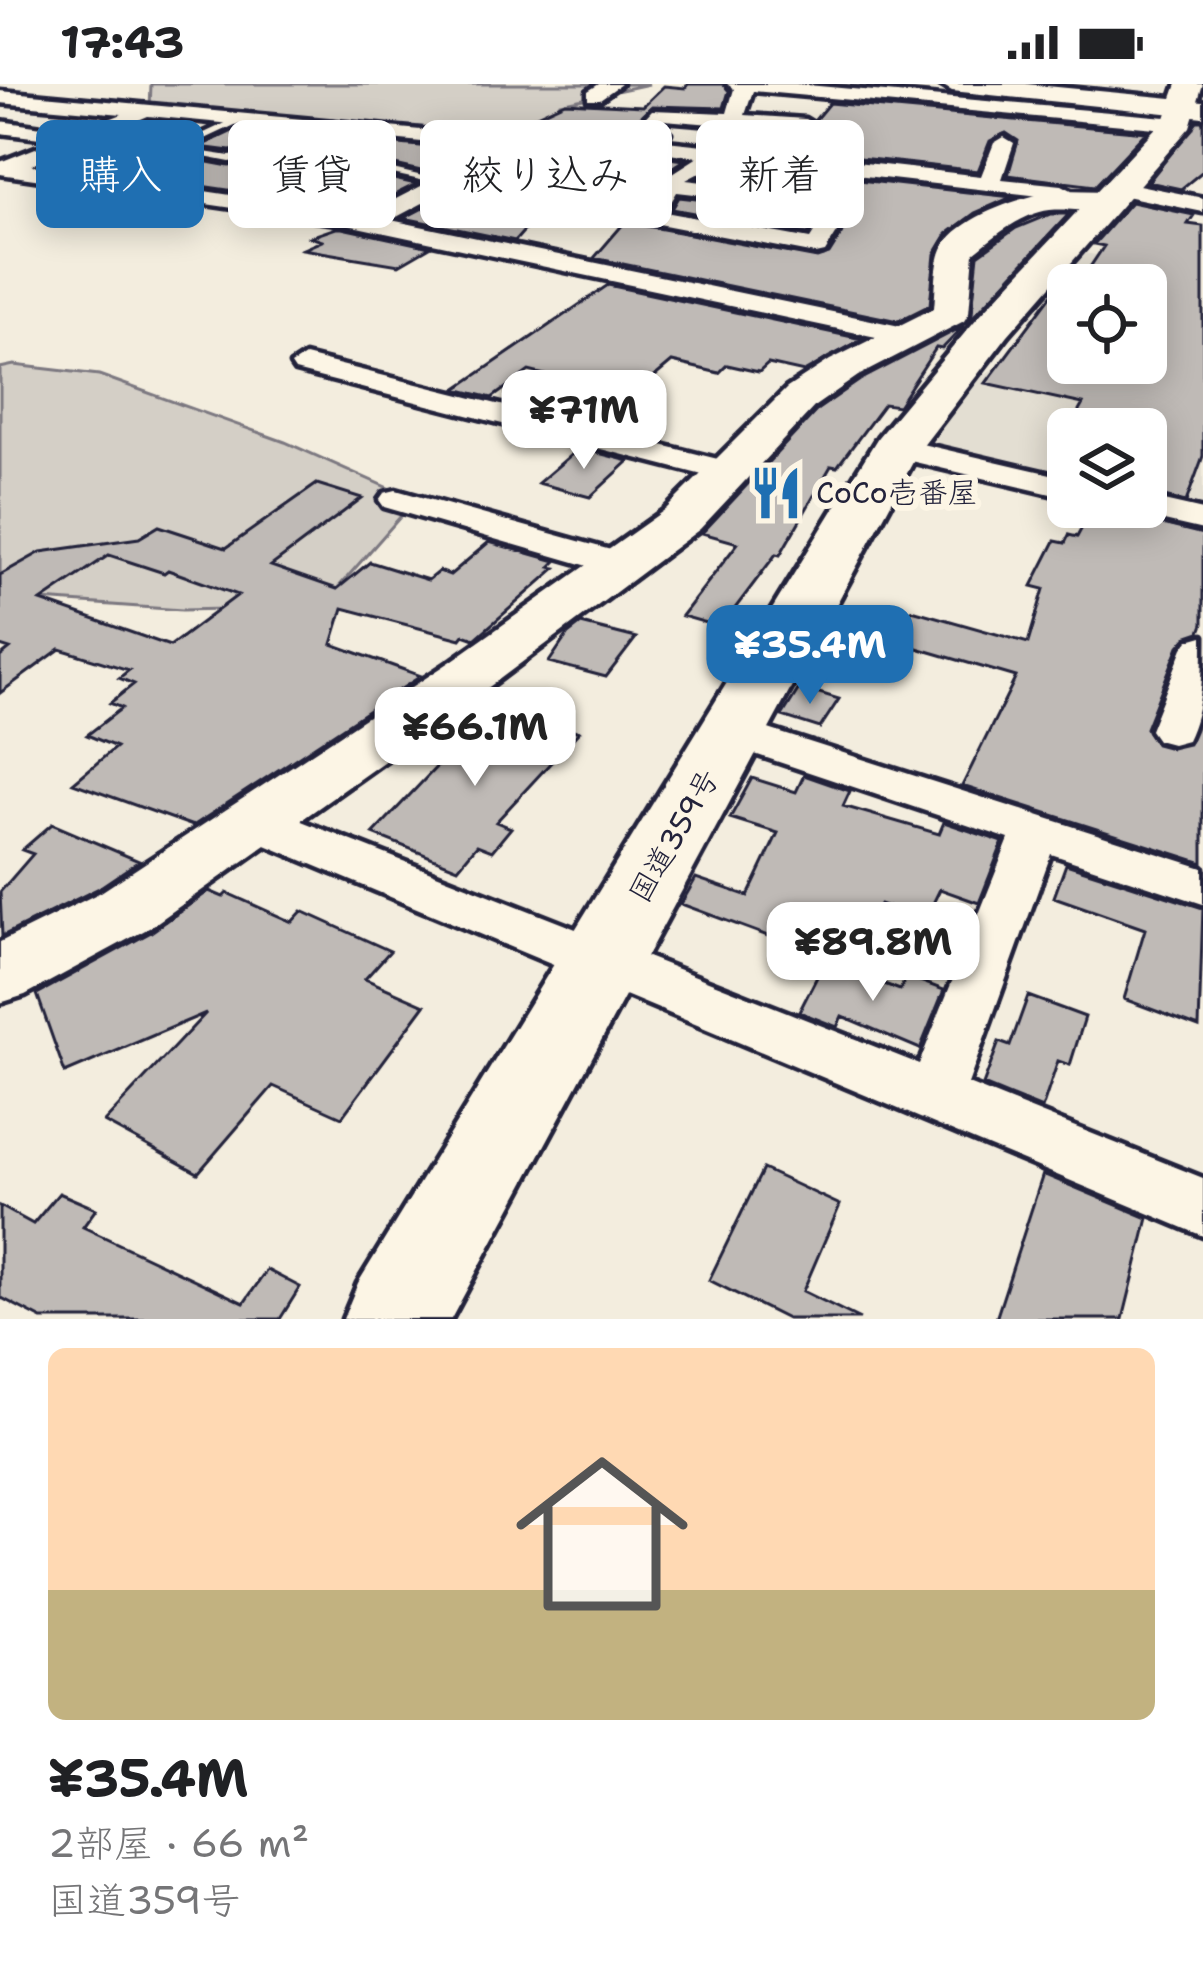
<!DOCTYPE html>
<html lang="ja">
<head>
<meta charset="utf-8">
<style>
	body { margin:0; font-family:"Shantell Sans","Klee One",sans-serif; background:#f2f2f2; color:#202124; height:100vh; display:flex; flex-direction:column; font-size:45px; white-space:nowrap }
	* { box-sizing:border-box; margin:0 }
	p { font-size:39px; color:#757577 }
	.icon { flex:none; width:66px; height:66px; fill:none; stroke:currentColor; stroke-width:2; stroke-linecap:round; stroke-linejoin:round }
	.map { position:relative; height:1235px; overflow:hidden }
	.drawer { display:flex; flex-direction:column; background:#fff; flex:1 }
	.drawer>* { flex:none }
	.banner { position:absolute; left:36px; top:36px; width:1131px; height:108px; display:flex; gap:24px }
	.buttons { position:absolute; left:1047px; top:180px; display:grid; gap:24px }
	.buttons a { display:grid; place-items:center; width:120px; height:120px; border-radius:18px; background:#fff; box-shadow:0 6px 30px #0003; font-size:60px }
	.price { position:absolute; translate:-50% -102px; padding:0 27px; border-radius:24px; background:#fff; color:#222; font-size:39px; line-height:78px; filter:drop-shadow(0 3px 6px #0008) }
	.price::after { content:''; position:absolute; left:50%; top:72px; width:36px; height:27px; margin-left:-18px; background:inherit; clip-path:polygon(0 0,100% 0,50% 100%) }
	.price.selected { background:#1f6fb2; color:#fff }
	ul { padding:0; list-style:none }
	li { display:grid; align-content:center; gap:24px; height:636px; padding:0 48px }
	li span { display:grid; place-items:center; height:372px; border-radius:18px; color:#555 }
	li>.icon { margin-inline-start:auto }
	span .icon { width:216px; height:216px; fill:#fffc; stroke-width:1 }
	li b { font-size:51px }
	.pill { padding:0 42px; border-radius:18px; background:#fff; box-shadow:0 6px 30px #0003; font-size:42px; line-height:108px }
	.pill.selected { background:#1f6fb2; color:#fff }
	.status { display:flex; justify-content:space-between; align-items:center; height:84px; padding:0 60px; background:#fff; direction:ltr }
	.status svg { height:33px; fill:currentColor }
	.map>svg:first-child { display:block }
</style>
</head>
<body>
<div class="status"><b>17:43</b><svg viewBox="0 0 49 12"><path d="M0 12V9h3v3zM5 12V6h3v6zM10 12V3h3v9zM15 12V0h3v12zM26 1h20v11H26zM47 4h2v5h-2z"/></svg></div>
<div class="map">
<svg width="1203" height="1235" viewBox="0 0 1203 1235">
	<rect width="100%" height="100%" fill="#f3edde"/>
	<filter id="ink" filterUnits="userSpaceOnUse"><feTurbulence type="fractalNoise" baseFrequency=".00833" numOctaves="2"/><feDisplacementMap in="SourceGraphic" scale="24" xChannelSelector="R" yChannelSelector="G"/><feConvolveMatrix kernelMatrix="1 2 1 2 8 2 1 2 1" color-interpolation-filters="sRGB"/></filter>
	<g filter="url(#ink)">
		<path fill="#e3ded2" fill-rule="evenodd" d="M 1080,168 L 1131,178 L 1203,170 L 1203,433 L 1146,419 L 1146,345 L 1068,345 L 1068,401 L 924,366 L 964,303 L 1004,278 ZM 1068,201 L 1146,201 L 1146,279 L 1068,279 Z"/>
		<path fill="#d4cfc6" stroke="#7b7880" stroke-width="3" d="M 151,0 L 649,0 L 560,19 L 559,47 L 482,53 L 150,25 Z
			M 14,281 L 99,291 L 285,358 L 415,416 L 321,523 L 182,526 L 0,513 L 0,284 Z"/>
		<path fill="#bfbab6" stroke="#22223b" stroke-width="3" fill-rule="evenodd" d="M 688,0 L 723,0 L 729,7 L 724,24 L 652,22 L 633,40 L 636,48 L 545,39 L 517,40 L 565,18 L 643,22 L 664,2 L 685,4 Z
			M 829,19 L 1146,48 L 1095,102 L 1008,91 L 1018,57 L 1006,49 L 990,57 L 978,87 L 787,66 L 801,51 L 817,45 L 815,36 Z
			M 1197,37 L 1203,37 L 1203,87 L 1181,105 L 1148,98 Z
			M 237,45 L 292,50 L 266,62 L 230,67 L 199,63 Z
			M 323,53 L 453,65 L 545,60 L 627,69 L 633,76 L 654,72 L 685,76 L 664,89 L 470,67 L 448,71 L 442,77 L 447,84 L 434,90 L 330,66 L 300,64 Z
			M 170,71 L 229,82 L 269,77 L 328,80 L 416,100 L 364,126 L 139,93 Z
			M 725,81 L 1012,113 L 975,129 L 947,150 L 935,170 L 930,221 L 898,237 L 594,174 L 631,131 L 543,125 L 515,157 L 404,134 L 484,92 L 649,110 L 634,132 L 642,141 L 817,174 L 829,170 L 859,122 L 853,111 L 701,93 Z
			M 679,113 L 821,129 L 808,150 L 672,125 Z
			M 1131,118 L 1194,131 L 1188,140 L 1203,142 L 1203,372 L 1186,418 L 1146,409 L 1146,345 L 1069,345 L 1083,320 L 986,299 L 1068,189 L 1068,279 L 1146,279 L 1146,201 L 1078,201 L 1104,162 L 1094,160 Z
			M 1050,130 L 1069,130 L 971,235 L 978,171 L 1016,144 Z
			M 336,144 L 342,144 L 430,163 L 399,181 L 303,165 L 322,157 L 310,153 Z
			M 608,201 L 862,255 L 804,288 L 768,280 L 759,288 L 727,281 L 719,289 L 672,278 L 598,340 L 562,331 L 598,304 L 529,287 L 492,314 L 456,305 Z
			M 964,242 L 942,265 L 936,264 L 898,322 L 884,320 L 837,383 L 831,382 L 780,471 L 776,470 L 721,543 L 682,532 L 738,459 L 702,449 L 818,325 L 860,296 Z
			M 579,364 L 629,377 L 590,413 L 538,399 Z
			M 317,400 L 362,414 L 271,482 L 337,505 L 370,478 L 428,496 L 439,487 L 450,491 L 489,458 L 556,477 L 550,483 L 556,484 L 475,555 L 464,551 L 461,555 L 343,524 L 332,560 L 421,592 L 193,742 L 73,699 L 116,663 L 87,651 L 122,624 L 110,619 L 134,600 L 119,594 L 129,586 L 60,565 L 0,609 L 0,573 L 10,565 L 0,562 L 0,491 L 41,468 L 139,454 L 159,442 L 226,464 ZM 109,471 L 164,489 L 168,486 L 238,511 L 170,562 L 41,517 Z
			M 1093,423 L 1203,450 L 1203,540 L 1200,548 L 1188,552 L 1179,562 L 1146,644 L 1156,660 L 1171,664 L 1188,660 L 1203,622 L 1203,779 L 962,702 L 1016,593 L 893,557 L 912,526 L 1028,559 L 1044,505 L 1032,502 L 1055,457 L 1065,459 L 1069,451 L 1077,453 Z
			M 581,540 L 636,554 L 606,593 L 549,578 L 568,550 Z
			M 800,603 L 839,615 L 820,644 L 782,632 Z
			M 516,626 L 579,648 L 496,738 L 511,744 L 492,767 L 477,761 L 458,784 L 373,750 L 476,641 L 495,648 Z
			M 804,691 L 850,707 L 843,722 L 939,750 L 944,738 L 1003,758 L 979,819 L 940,805 L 925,836 L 880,820 L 849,882 L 681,820 L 696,794 L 748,812 L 778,749 L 730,734 L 752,694 L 796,708 Z
			M 52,740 L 139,777 L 99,804 L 2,852 L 0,808 L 33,770 L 22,766 Z
			M 1066,780 L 1203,824 L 1199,943 L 1124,915 L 1145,845 L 1054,813 Z
			M 209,807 L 223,813 L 227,809 L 292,838 L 302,827 L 390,867 L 365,895 L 425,921 L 342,1033 L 273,1002 L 198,1089 L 104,1038 L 206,929 L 65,989 L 37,910 L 151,848 Z
			M 825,877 L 900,906 L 907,892 L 944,906 L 920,965 L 842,932 L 837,943 L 799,928 Z
			M 1028,912 L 1085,933 L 1070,981 L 1058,977 L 1042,1025 L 983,1001 L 999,958 L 1010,962 Z
			M 763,1085 L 840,1121 L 803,1207 L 860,1235 L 787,1235 L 709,1196 Z
			M 1043,1090 L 1148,1134 L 1123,1235 L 996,1235 Z
			M 59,1109 L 96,1125 L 83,1143 L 244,1219 L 267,1186 L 300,1203 L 280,1235 L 42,1235 L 0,1213 L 0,1122 L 33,1140 Z"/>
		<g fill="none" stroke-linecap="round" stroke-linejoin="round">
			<defs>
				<path id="lane" d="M 234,35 L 237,40 L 184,65 L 230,72 L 267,66 L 332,38 L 335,43 L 282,67 L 329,70 L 448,98 L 443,101 L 329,76 L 269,72 L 230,78 L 168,66 Z"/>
				<path id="street" d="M 599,0 L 621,0 L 600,15 L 588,15 L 588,7 Z
					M 727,0 L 796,0 L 1177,34 L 1187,40 L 1177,46 L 753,7 L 745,31 L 805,35 L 815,41 L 805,47 L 743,42 L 732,64 L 981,92 L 994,59 L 1004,53 L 1014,59 L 1002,95 L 1062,101 L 1087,114 L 1076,121 L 1057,114 L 724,76 L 686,96 L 852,115 L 855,120 L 825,168 L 816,170 L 643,137 L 639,132 L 657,106 L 483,87 L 391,136 L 919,246 L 923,252 L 919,258 L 909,260 L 343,140 L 0,90 L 0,78 L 56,56 L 0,49 L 0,37 L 77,48 L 122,30 L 0,19 L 0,7 L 453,49 L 545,43 L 646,54 L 649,51 L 636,43 L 652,26 L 727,29 L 734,5 ZM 148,32 L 453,61 L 545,55 L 631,65 L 632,72 L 654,67 L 698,73 L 665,94 L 496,76 C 486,69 455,69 446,78 L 456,84 L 365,131 L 31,81 ZM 664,36 L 724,41 L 713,62 L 666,57 L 670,49 L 659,41 ZM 677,108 L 829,125 L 810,155 L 665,128 Z
					M 1119,97 L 1203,114 L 1203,128 L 1111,109 L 1111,99 Z
					M 305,272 L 742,381 L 747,388 L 730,398 L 295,287 L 291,281 Z
					M 896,354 L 1068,394 L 1068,414 L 885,371 L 880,364 L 885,357 Z
					M 396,406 L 636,473 L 641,481 L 636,489 L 623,492 L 384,423 L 379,416 L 384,409 Z
					M 1146,413 L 1203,426 L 1203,446 L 1134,430 L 1129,423 L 1146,423 Z
					M 1203,552 C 1203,588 1203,624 1187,656 L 1172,660 L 1157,656 L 1150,646 L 1183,564 L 1189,556 Z
					M 734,634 L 1203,784 L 1203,820 L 1051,770 L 968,1000 L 1203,1094 L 1203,1152 L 237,749 L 231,737 L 237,725 L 254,721 L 271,725 L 919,980 L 1009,755 L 719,658 L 712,648 L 719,638 Z"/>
				<path id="secondary" d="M 940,0 L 1026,0 L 1203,17 L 1203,33 L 952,7 Z
					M 1062,106 L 1108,107 L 1123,116 C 1106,135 1064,120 1040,128 C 1015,135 994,153 974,169 L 969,229 L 964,237 L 858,292 L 815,322 L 700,445 L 493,600 L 149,844 L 25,911 L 0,919 L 0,858 L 101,808 L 453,576 L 666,425 L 787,304 L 830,276 L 934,224 C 936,206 935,181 942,165 C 957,132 1029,110 1062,106 Z"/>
				<path id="highway" d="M 1177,0 L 1203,0 L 1190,43 L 1008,251 L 919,367 L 451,1235 L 343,1235 L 358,1199 L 878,353 L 978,233 L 1165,34 Z"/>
			</defs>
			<use href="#lane" stroke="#22223b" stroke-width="9"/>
			<use href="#street" stroke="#22223b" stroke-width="9"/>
			<use href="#secondary" stroke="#22223b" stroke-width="9"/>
			<use href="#highway" stroke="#22223b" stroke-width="9"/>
			<use href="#lane" fill="#fcf5e5" fill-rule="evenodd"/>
			<use href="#street" fill="#fcf5e5" fill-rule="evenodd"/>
			<use href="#secondary" fill="#fcf5e5" fill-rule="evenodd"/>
			<use href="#highway" fill="#fcf5e5" fill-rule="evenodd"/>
		</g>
	</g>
	<defs>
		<symbol id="restaurant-bare" viewBox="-9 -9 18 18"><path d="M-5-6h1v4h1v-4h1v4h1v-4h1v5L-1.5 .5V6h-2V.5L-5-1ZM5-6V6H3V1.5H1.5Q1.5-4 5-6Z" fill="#1f6fb2" stroke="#fcf5e5" stroke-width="2.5" paint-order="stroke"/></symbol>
	</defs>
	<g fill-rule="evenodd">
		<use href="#restaurant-bare" x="738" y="371" width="76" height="76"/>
	</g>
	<g text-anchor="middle" stroke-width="12" stroke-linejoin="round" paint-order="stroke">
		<g font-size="30" fill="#22223b" stroke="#fcf5e5" text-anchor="start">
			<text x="816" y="419">CoCo壱番屋</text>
		</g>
		<g font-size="30" fill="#22223b" stroke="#fcf5e5">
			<text transform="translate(674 752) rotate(-60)" y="10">国道359号</text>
		</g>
	</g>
</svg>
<div class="buttons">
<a><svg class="icon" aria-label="locate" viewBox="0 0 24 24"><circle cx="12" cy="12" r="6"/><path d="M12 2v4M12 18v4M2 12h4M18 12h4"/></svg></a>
<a><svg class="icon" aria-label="layers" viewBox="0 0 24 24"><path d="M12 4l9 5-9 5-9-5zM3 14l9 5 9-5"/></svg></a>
</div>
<b class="price" style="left:584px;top:388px">¥71M</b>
<b class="price selected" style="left:810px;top:623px">¥35.4M</b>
<b class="price" style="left:475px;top:705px">¥66.1M</b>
<b class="price" style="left:873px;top:920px">¥89.8M</b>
<div class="banner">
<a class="pill selected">購入</a>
<a class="pill">賃貸</a>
<a class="pill">絞り込み</a>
<a class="pill">新着</a>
</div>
</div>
<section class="drawer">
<ul>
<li><span style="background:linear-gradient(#ffd9b3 65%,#c2b280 0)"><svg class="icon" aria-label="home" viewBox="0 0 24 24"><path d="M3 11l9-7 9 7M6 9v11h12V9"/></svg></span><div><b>¥35.4M</b><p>2部屋 · 66 m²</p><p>国道359号</p></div></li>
</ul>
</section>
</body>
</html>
